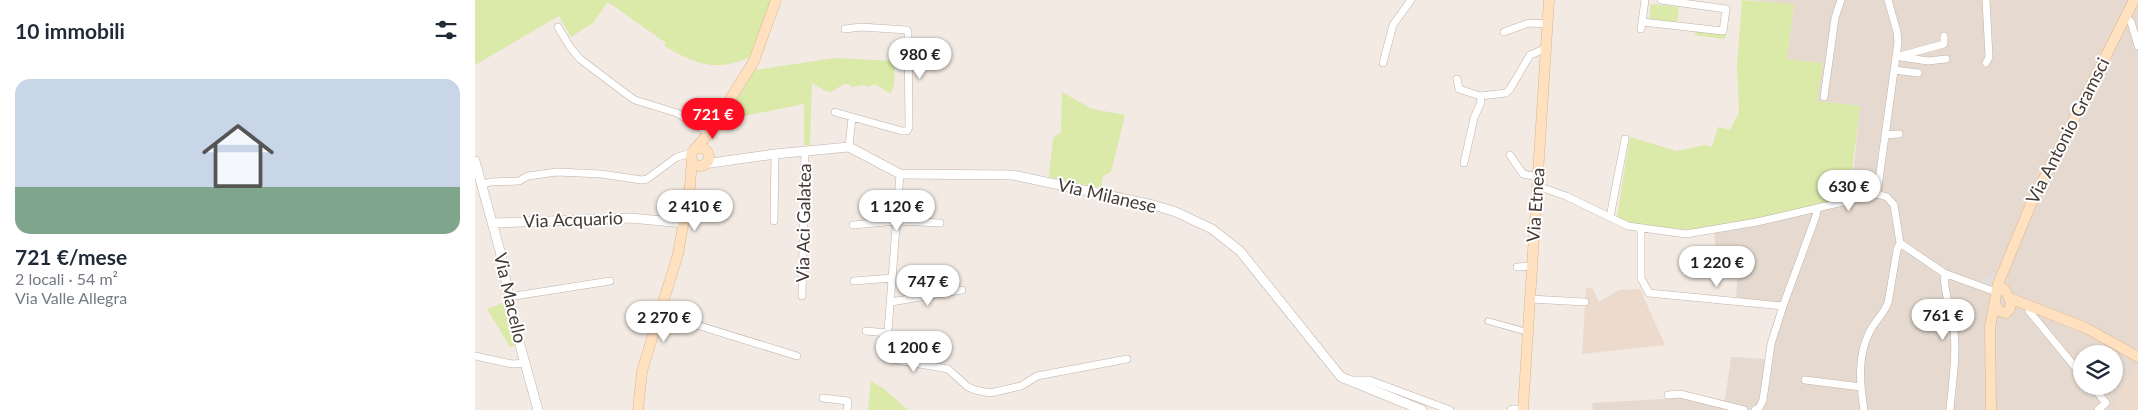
<!DOCTYPE html>
<html lang="it">
<head>
<meta charset="utf-8">
<style>
	body { margin:0; font-family:Lato,sans-serif; background:#f2f2f3; color:#1f2937; height:100vh; display:flex; flex-direction:column; font-size:19px; white-space:nowrap }
	* { box-sizing:border-box; margin:0 }
	p { font-size:16px; color:#747a83 }
	.icon { flex:none; width:28px; height:28px; fill:none; stroke:currentColor; stroke-width:2; stroke-linecap:round; stroke-linejoin:round }
	.map { position:relative; flex:1; overflow:hidden }
	.details { display:flex; flex-direction:column; background:#fff; width:475px }
	.details>* { flex:none }
	.tools { position:absolute; left:1598px; top:345px; display:grid; gap:10px }
	.tools a { display:grid; place-items:center; width:50px; height:50px; border-radius:50%; background:#fff; box-shadow:0 1px 4px #0004; font-size:25px }
	.price { position:absolute; translate:-50% -42px; padding:0 11px; border-radius:18px; background:#fff; color:#222; font-size:16px; line-height:32px; filter:drop-shadow(0 1px 2px #0008) }
	.price::after { content:''; position:absolute; left:50%; top:30px; width:15px; height:11px; margin-left:-8px; background:inherit; clip-path:polygon(0 0,100% 0,50% 100%) }
	.price.current { background:#ff0d22; color:#fff }
	ul { padding:0; list-style:none }
	li { display:grid; align-content:center; gap:10px; height:265px; padding:0 15px }
	li+li { border-top:1px solid #e0e1e3 }
	li span { display:grid; place-items:center; height:155px; border-radius:15px; color:#555 }
	li>.icon { margin-inline-start:auto }
	span .icon { width:90px; height:90px; fill:#fffc; stroke-width:1 }
	li b { font-size:21px }
	h2 { display:flex; justify-content:space-between; align-items:center; height:60px; padding:0 15px; font-size:21px }
	main { display:flex; flex:1; min-height:0 }
	.map>svg:first-child { display:block }
</style>
</head>
<body>
<main>
<section class="details">
<h2>10 immobili<svg class="icon" aria-label="filters" viewBox="0 0 24 24"><path d="M4 7h16M4 17h16"/><circle cx="9" cy="7" r="2"/><circle cx="15" cy="17" r="2"/></svg></h2>
<ul>
<li><span style="background:linear-gradient(#c9d6e8 70%,#7fa58c 0)"><svg class="icon" aria-label="home" viewBox="0 0 24 24"><path d="M3 11l9-7 9 7M6 9v11h12V9"/></svg></span><div><b>721 €/mese</b><p>2 locali · 54 m²</p><p>Via Valle Allegra</p></div></li>
</ul>
</section>
<div class="map">
<svg width="1663" height="410" viewBox="0 0 1663 410">
	<rect width="100%" height="100%" fill="#f2eae3"/>
	<path fill="#e6dad0" fill-rule="evenodd" d="M 1276,0 L 1663,0 L 1663,410 L 1118,410 L 1117,403 L 1206,398 L 1250,400 L 1256,357 L 1291,359 L 1305,308 L 1261,297 L 1263,270 L 1243,268 L 1239,233 L 1376,196 L 1385,106 L 1342,101 L 1312,59 L 1319,5 ZM 1606,354 L 1639,354 L 1639,386 L 1606,386 Z"/>
	<path fill="#ecdbcc" d="M 1111,288 L 1117,288 L 1124,302 L 1144,290 L 1165,289 L 1190,345 L 1107,354 Z
		M 1661,365 L 1663,367 L 1663,410 L 1639,410 L 1640,402 Z"/>
	<path fill="#dbe9a9" d="M 0,0 L 297,0 L 276,57 C 239,72 223,65 189,46 L 191,43 L 133,2 L 118,23 L 96,37 L 84,16 L 0,65 Z
		M 1267,0 L 1319,4 L 1312,59 L 1348,63 L 1342,101 L 1385,106 L 1374,196 C 1309,213 1205,248 1142,217 L 1155,137 L 1201,151 L 1231,145 L 1237,147 L 1243,127 L 1255,130 L 1264,113 L 1262,64 Z
		M 1176,4 L 1204,7 L 1202,24 L 1174,21 Z
		M 1222,30 L 1251,34 L 1250,39 L 1219,35 Z
		M 360,58 L 420,61 L 419,84 L 416,94 L 400,84 L 393,87 L 389,85 L 376,87 L 374,84 L 369,84 L 356,92 L 350,91 L 337,83 L 335,145 L 329,146 L 329,104 L 264,117 L 257,107 L 280,70 Z
		M 587,92 L 617,109 L 650,115 L 636,172 L 628,176 L 626,188 L 574,177 L 578,138 L 586,132 Z
		M 28,303 L 41,345 L 35,347 L 12,309 Z
		M 396,381 L 409,389 L 433,410 L 393,410 Z"/>
	<path fill="#e2dedc" d="M 1520,272 L 1524,277 L 1520,287 L 1506,282 L 1507,280 Z"/>
	<g fill="none" stroke-linecap="round" stroke-linejoin="round">
		<defs>
			<path id="pedestrian" d="M 1013,321 L 1052,332"/>
			<path id="minor" d="M 1511,0 L 1514,57 L 1511,63
				M 1651,17 L 1656,22 L 1663,46
				M 1167,22 L 1248,31 L 1251,9 L 1186,0
				M 83,27 L 95,47 L 105,59 L 150,93 L 160,100 L 202,113 L 234,133
				M 370,29 L 386,27 L 432,30 L 433,32 L 434,127 L 432,131 L 427,131 L 377,117 L 374,147
				M 1166,29 L 1170,0
				M 1029,32 L 1054,23 L 1073,24
				M 1421,57 L 1469,44 L 1469,36
				M 1426,57 L 1453,61 L 1471,59
				M 908,63 L 918,25 L 936,0
				M 1419,70 L 1443,73
				M 982,79 L 984,89 L 1005,96 L 1031,93 L 1035,89 L 1055,55 L 1072,48
				M 1349,97 L 1360,18 L 1366,0
				M 360,112 L 377,117
				M 1410,135 L 1424,134
				M 1035,155 L 1048,174 L 1063,177
				M 989,163 L 999,118 L 1006,102 L 1005,96
				M 425,174 L 411,358 L 473,369 L 493,387 L 500,390 L 515,393 L 546,386 L 562,376 L 652,359
				M 7,185 L 15,182 L 44,181 L 53,176 L 82,172 L 126,174 L 167,180 L 172,179 L 202,157 L 217,153
				M 1062,186 L 1091,196 L 1153,226 L 1211,234 L 1282,222 L 1402,194 L 1412,197 L 1419,205 L 1425,243 L 1469,273 L 1521,292
				M 1402,194 L 1423,42 L 1422,32 L 1413,0
				M 1135,217 L 1150,139
				M 299,221 L 300,154
				M 378,225 L 422,221 L 465,223
				M 1166,228 L 1166,278 L 1174,293 L 1308,306
				M 1042,267 L 1057,266
				M 1469,273 C 1469,293 1476,311 1479,331 C 1482,357 1477,384 1475,410
				M 379,281 L 417,278
				M 327,296 L 330,150
				M 33,297 L 135,281
				M 1055,299 L 1110,302
				M 416,302 L 487,290
				M 1554,311 L 1606,374
				M 186,314 L 322,356
				M 391,331 L 413,333
				M 0,356 L 37,364 L 51,363
				M 876,380 L 894,380 L 975,410
				M 1330,380 L 1386,387
				M 1617,386 L 1631,403 L 1623,410
				M 1193,395 L 1205,394 L 1269,410
				M 348,398 L 373,401 L 372,410
				M 1280,410 L 1284,408 L 1288,400 L 1296,344 L 1308,306 L 1341,216 L 1342,208
				M 1389,410 C 1385,384 1382,358 1394,333 C 1399,322 1408,315 1413,303 L 1422,250 L 1425,243"/>
			<path id="tertiary" d="M 0,161 L 25,251 L 40,327 L 63,410
				M 229,164 L 300,154 L 374,147 L 425,174 L 538,175 L 678,205 L 701,212 L 737,229 L 765,251 L 866,377 L 947,410
				M 18,223 L 155,218 L 209,223
				M 1037,410 L 1048,410"/>
			<path id="secondary" d="M216 157a9 9 0 1 1 18 0a9 9 0 1 1-18 0Z
				M 219,150 L 234,133 L 279,61 L 301,0
				M 1534,298 L 1611,328 L 1663,357
				M 1520,304 L 1524,311 L 1531,313 C 1540,306 1534,297 1529,289 L 1522,289
				M 163,410 L 167,371 L 203,254 L 215,186 L 217,158
				M 1048,410 L 1074,0
				M 1516,410 L 1515,327 L 1523,284 L 1556,204 L 1659,0"/>
		</defs>
		<use href="#pedestrian" stroke="#c1b2a8" stroke-width="7"/>
		<use href="#minor" stroke="#c1b2a8" stroke-width="8"/>
		<use href="#tertiary" stroke="#c1b2a8" stroke-width="10"/>
		<use href="#secondary" stroke="#d8b592" stroke-width="11"/>
		<use href="#pedestrian" stroke="#fff" stroke-width="5.5"/>
		<use href="#minor" stroke="#fff" stroke-width="7"/>
		<use href="#tertiary" stroke="#fff" stroke-width="9"/>
		<use href="#secondary" stroke="#ffe1c0" stroke-width="10"/>
	</g>
	<g text-anchor="middle" stroke-width="4" stroke-linejoin="round" paint-order="stroke">
		<g font-size="18" fill="#443933" stroke="#fff">
			<text transform="translate(1593 131) rotate(-63)" y="6">Via Antonio Gramsci</text>
			<text transform="translate(632 196) rotate(13)" y="6">Via Milanese</text>
			<text transform="translate(1061 205) rotate(-86)" y="6">Via Etnea</text>
			<text transform="translate(98 220) rotate(-2)" y="6">Via Acquario</text>
			<text transform="translate(329 223) rotate(-89)" y="6">Via Aci Galatea</text>
			<text transform="translate(35 298) rotate(77)" y="6">Via Macello</text>
		</g>
	</g>
</svg>
<div class="tools">
<a><svg class="icon" aria-label="layers" viewBox="0 0 24 24"><path d="M12 4l9 5-9 5-9-5zM3 14l9 5 9-5"/></svg></a>
</div>
<b class="price" style="left:445px;top:80px">980 €</b>
<b class="price current" style="left:238px;top:140px">721 €</b>
<b class="price" style="left:1374px;top:212px">630 €</b>
<b class="price" style="left:220px;top:232px">2 410 €</b>
<b class="price" style="left:422px;top:232px">1 120 €</b>
<b class="price" style="left:1242px;top:288px">1 220 €</b>
<b class="price" style="left:453px;top:307px">747 €</b>
<b class="price" style="left:1468px;top:341px">761 €</b>
<b class="price" style="left:189px;top:343px">2 270 €</b>
<b class="price" style="left:439px;top:373px">1 200 €</b>
</div>
</main>
</body>
</html>
